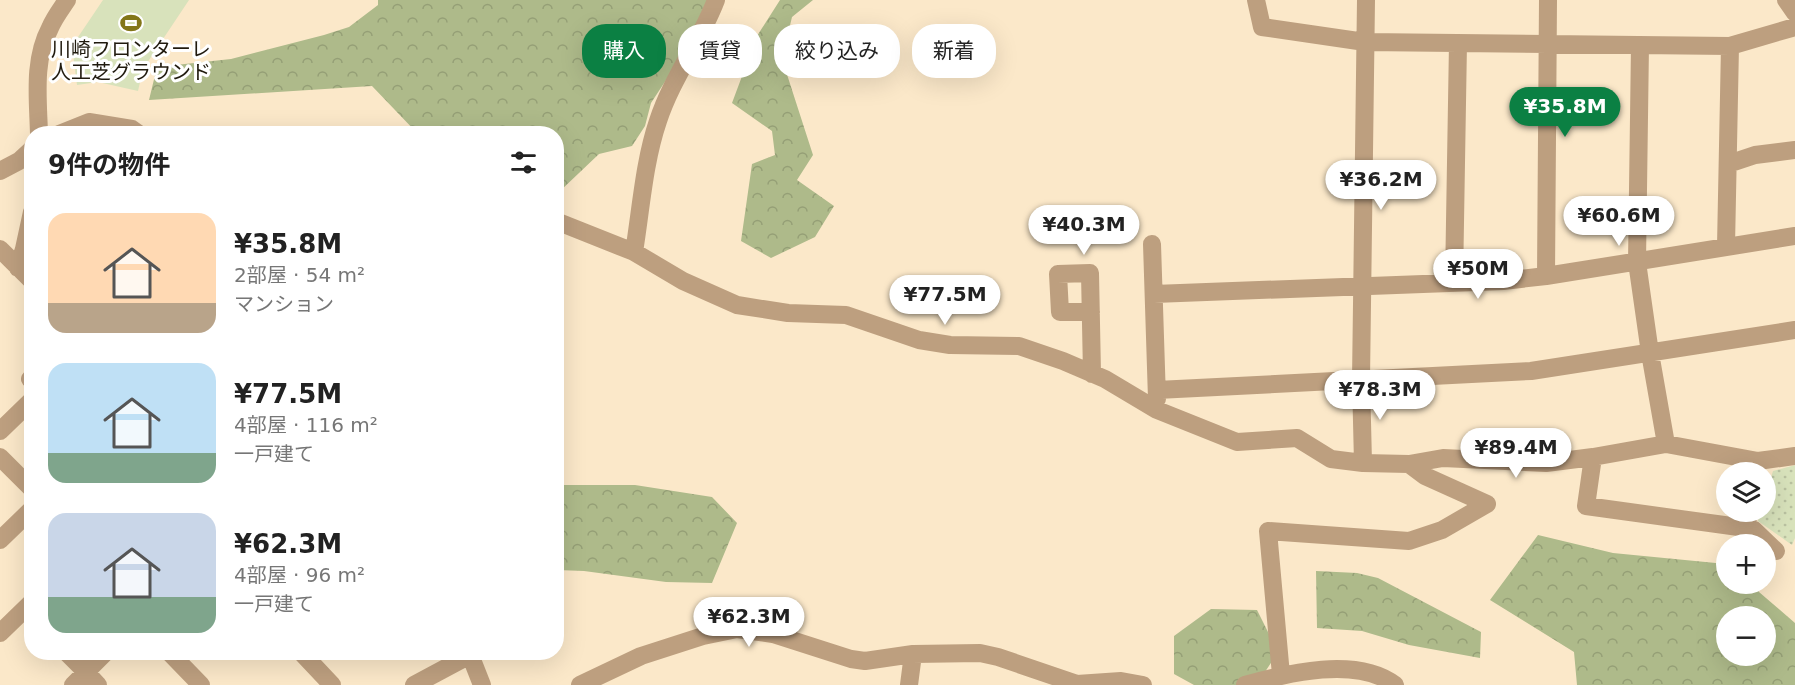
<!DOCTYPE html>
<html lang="ja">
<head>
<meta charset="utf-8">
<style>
	body { margin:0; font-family:"DejaVu Sans","Noto Sans JP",sans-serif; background:#f2f2f2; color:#222; height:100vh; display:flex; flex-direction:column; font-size:22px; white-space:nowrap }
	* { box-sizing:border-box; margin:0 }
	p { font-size:20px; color:#767676 }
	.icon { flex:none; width:33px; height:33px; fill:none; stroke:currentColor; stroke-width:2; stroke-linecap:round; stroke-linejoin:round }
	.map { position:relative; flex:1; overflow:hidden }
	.panel { position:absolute; left:24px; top:126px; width:540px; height:534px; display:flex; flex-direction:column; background:#fff; border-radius:24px; box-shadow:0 6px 24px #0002 }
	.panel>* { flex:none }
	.hud { position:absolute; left:582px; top:24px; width:570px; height:54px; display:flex; gap:12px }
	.fabs { position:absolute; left:1716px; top:462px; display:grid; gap:12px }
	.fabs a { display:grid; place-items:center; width:60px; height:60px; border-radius:50%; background:#fff; box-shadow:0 6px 24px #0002; font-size:30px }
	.price { position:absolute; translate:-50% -51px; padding:0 14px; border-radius:21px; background:#fff; color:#222; font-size:20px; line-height:39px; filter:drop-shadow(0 2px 3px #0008) }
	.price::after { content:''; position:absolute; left:50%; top:36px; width:18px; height:14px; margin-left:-9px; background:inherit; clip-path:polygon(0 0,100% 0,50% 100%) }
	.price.selected { background:#0b8043; color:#fff }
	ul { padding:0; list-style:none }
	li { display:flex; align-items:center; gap:18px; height:150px; padding:0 24px }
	li span { display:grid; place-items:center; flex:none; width:168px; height:120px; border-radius:18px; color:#555 }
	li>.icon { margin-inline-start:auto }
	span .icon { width:72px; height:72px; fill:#fffc; stroke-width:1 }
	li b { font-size:26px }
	h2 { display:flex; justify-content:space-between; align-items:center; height:72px; padding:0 24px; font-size:26px }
	.chip { padding:0 21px; border-radius:24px; background:#fff; box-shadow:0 6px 24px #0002; font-size:21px; line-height:54px }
	.chip.selected { background:#0b8043; color:#fff }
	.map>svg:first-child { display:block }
</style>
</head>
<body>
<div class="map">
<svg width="1795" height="685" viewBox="0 0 1795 685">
	<defs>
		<pattern id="forest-crowns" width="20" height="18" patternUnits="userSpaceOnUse" patternTransform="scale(1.5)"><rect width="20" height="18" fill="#aeba8a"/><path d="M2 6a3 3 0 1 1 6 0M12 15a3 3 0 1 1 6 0" fill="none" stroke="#959f76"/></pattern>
		<pattern id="park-dots" width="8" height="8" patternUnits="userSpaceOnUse" patternTransform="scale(1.5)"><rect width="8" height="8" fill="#d8e2bb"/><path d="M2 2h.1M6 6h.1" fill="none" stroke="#b9c1a0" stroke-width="1.8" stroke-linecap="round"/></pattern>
	</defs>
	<rect width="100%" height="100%" fill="#fbe8c9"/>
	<path fill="url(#forest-crowns)" fill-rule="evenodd" d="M 378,0 L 709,0 L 672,71 L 651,103 L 645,126 L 632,146 L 599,154 L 559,192 L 556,191 L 556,134 L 417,133 L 372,86 L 149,100 L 157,67 L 231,59 L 324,35 L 349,27 L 378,5 Z
		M 780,0 L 813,0 L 792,17 L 782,59 L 813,155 L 797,180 L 834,206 L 815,237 L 771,258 L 741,241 L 752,164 L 775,155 L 772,131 L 732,103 L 757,36 Z
		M 557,485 L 635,485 L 712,497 L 737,523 L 712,583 L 666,582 L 584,571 L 557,570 Z
		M 1538,535 L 1613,553 L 1726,564 L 1726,584 L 1754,584 L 1759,592 L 1795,623 L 1795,685 L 1577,685 L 1574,652 L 1490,600 ZM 1726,616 L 1766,616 L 1766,656 L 1726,656 Z
		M 1316,571 L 1357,573 L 1378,578 L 1481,632 L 1480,658 L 1409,645 L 1362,631 L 1317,628 Z
		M 1211,609 L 1257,610 L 1278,652 L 1263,675 L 1237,685 L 1194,685 L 1174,674 L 1174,636 Z"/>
	<path fill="url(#park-dots)" d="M 1795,465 L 1795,538 L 1792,545 L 1758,521 L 1760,512 L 1766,512 L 1766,494 L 1773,471 Z"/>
	<path fill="#d8e2bb" d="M 103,0 L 189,0 L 143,69 L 138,91 L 98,82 L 77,85 L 72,46 Z"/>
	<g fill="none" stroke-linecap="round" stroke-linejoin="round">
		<path stroke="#bd9f7f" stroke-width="18" d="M 1256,0 L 1262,27 L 1365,42 L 1730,46 L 1795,27
			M 1786,0 L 1795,13
			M 1640,45 L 1637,262 L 1650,353 L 1666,444
			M 39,134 C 38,98 33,60 50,28 C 54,18 61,9 67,0
			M 59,134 L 89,122 L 132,129 L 139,134
			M 1728,164 L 1755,155 L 1795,150
			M 0,171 L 19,161 L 32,149
			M 556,221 L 634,252 L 683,281 L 737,305 L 788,313 L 846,315 L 919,340 L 950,345 L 1019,346 L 1063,361 L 1105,379 L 1157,410 L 1237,442 L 1297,438 L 1331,459 L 1363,463 L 1409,464 L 1443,458 L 1546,463 L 1593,457 L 1666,444 L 1758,461 L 1795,456
			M 1152,244 L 1157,399
			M 1726,246 L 1730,46
			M 0,249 L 32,281
			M 634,252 C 641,209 644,162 658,121 C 672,78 700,42 716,0
			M 18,268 L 24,249 L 32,212
			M 1546,276 L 1548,0
			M 1454,282 L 1458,43
			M 1154,294 L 1503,281 L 1546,276 L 1795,236
			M 1091,312 L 1060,312 L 1058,274 L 1090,273 L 1092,374
			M 30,379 L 32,380
			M 1157,390 L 1531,371 L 1795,330
			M 0,431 L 32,400
			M 0,457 L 32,489
			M 1593,457 L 1586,506 L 1746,528 L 1749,512
			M 1363,463 L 1361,380 L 1366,0
			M 1409,464 L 1425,476 L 1487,504
			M 1746,528 L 1754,530 L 1776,551
			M 0,540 L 32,509
			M 0,633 L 32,602
			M 66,652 L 86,672 L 73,685
			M 169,652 L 201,685
			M 301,652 L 332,685
			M 469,652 L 482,685
			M 1281,675 L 1268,531 L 1409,541 L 1442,530 L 1487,504
			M 98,685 L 86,672 L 106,652
			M 414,685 L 470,655
			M 580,685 L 641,656 L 703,636 L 737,629 L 773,634 L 851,659 L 865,661 L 913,654 L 980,653 L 998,657 L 1077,684 L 1121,681 L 1143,685
			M 909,685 L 913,654
			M 1245,685 C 1288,673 1357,656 1395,685"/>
	</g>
	<defs>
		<symbol id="stadium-bare" viewBox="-9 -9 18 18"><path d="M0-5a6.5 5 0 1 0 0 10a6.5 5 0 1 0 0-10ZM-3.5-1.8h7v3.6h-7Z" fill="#837619" stroke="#fff" stroke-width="2.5" paint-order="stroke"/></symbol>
	</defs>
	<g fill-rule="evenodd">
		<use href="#stadium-bare" x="116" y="8" width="30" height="30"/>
	</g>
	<g text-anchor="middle" stroke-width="6" stroke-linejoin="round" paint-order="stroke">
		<g font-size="20" fill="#201a0e" stroke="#fff">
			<text x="131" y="56">川崎フロンターレ<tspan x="131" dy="23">人工芝グラウンド</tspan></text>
		</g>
	</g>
</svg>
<div class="fabs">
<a><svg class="icon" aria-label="layers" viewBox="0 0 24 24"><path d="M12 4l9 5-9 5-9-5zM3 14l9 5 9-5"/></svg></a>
<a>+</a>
<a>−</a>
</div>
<b class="price selected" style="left:1565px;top:138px">¥35.8M</b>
<b class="price" style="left:1381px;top:211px">¥36.2M</b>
<b class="price" style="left:1619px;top:247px">¥60.6M</b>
<b class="price" style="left:1084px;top:256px">¥40.3M</b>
<b class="price" style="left:1478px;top:300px">¥50M</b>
<b class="price" style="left:945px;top:326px">¥77.5M</b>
<b class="price" style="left:1380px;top:421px">¥78.3M</b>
<b class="price" style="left:1516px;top:479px">¥89.4M</b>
<b class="price" style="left:749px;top:648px">¥62.3M</b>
<div class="hud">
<a class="chip selected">購入</a>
<a class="chip">賃貸</a>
<a class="chip">絞り込み</a>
<a class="chip">新着</a>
</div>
<section class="panel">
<h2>9件の物件<svg class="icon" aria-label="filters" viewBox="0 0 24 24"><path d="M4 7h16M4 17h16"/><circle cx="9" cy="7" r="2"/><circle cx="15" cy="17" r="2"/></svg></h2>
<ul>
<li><span style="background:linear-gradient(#ffd9b3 75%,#b9a48a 0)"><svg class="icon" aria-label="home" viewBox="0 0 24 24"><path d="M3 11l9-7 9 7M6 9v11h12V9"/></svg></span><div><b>¥35.8M</b><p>2部屋 · 54 m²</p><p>マンション</p></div></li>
<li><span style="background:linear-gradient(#bfe0f5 75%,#7fa58c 0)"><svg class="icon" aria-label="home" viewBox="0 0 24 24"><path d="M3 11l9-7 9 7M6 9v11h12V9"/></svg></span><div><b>¥77.5M</b><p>4部屋 · 116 m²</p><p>一戸建て</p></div></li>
<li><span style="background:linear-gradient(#c9d6e8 70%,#7fa58c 0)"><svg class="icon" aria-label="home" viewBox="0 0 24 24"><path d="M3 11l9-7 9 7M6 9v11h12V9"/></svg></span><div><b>¥62.3M</b><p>4部屋 · 96 m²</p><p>一戸建て</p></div></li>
</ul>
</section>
</div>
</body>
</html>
